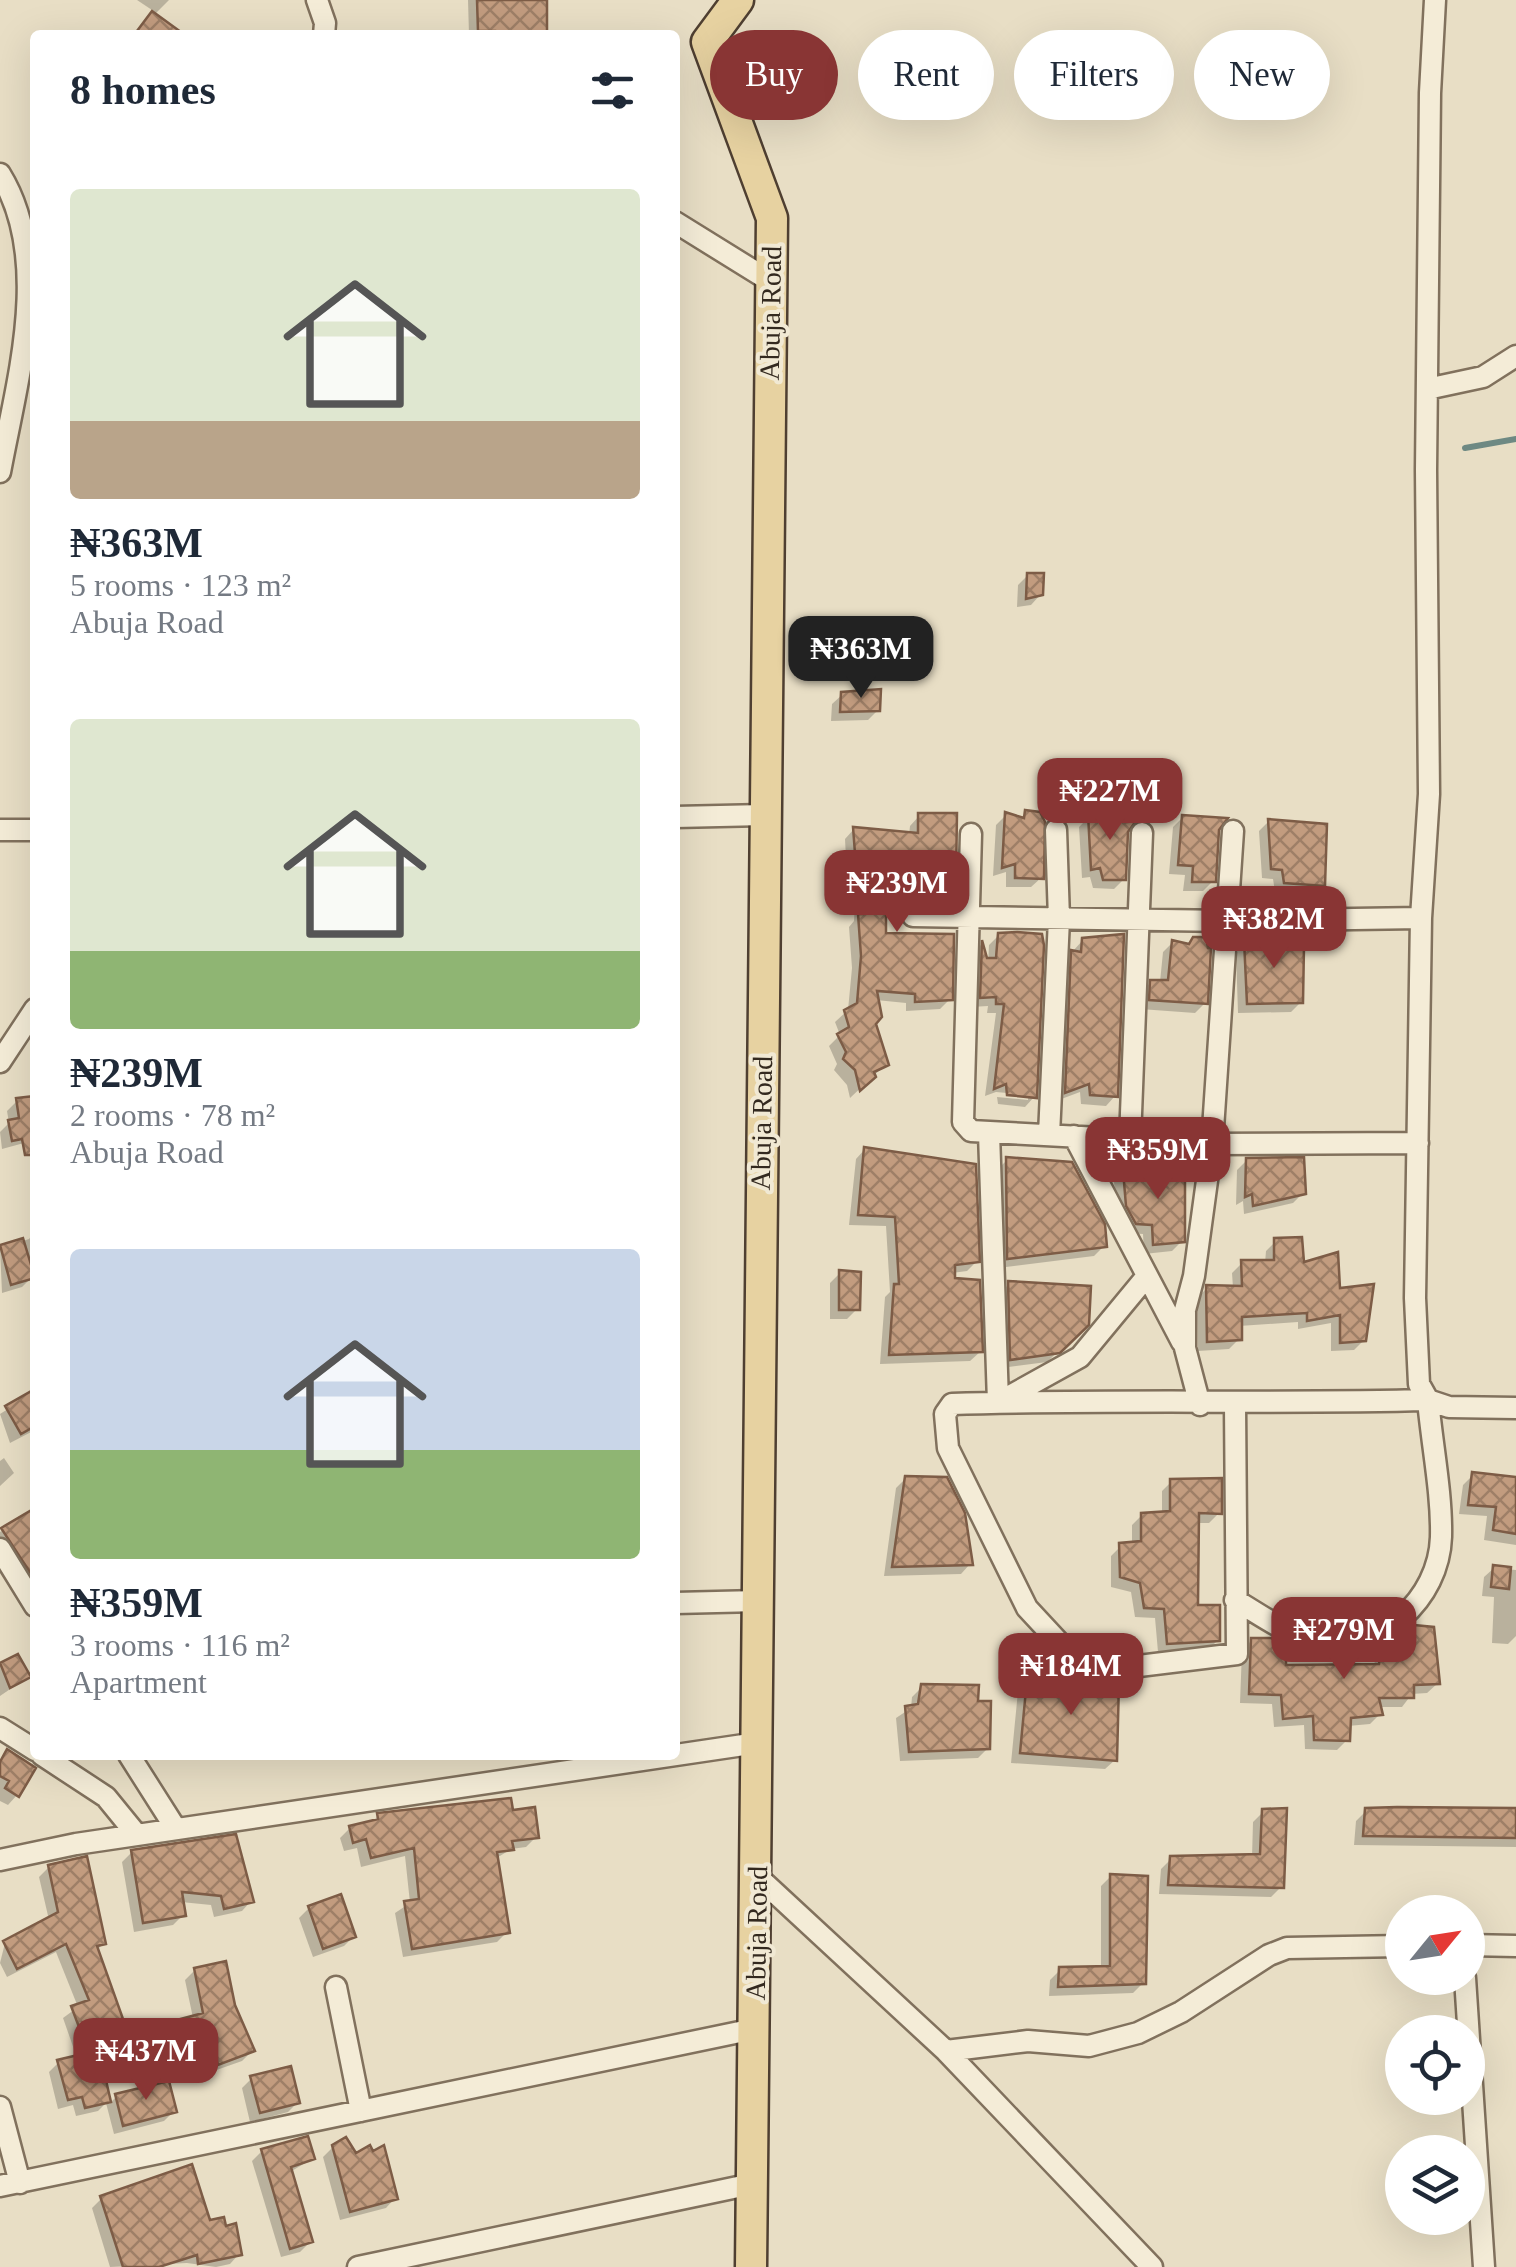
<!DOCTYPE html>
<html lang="en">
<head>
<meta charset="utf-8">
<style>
	body { margin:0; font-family:"Times New Roman",serif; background:#f2f2f3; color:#1f2937; height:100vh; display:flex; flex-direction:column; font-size:38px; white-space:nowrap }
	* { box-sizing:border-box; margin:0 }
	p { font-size:32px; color:#747a83 }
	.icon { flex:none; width:55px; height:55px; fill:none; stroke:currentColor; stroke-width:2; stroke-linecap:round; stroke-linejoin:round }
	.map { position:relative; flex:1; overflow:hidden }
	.panel { position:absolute; left:30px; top:30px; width:650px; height:1730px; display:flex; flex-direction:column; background:#fff; border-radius:10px; box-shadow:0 10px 40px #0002 }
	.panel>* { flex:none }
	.hud { position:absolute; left:710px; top:30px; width:655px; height:90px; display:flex; gap:20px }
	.needle { width:65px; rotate:60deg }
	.fabs { position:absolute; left:1385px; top:1895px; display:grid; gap:20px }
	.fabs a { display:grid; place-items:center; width:100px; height:100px; border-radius:50%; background:#fff; box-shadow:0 10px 40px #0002; font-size:50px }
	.price { position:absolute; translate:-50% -85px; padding:0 22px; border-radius:20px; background:#893534; color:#fff; font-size:32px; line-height:65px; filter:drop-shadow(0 2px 5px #0008) }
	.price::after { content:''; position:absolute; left:50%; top:60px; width:30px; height:22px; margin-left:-15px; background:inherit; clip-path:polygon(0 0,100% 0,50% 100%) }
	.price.current { background:#222; color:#fff }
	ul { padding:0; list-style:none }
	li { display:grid; align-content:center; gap:20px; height:530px; padding:0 40px }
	li span { display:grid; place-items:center; height:310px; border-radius:10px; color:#555 }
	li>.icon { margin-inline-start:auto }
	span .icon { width:180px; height:180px; fill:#fffc; stroke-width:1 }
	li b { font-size:42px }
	h2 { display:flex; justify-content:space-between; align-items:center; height:120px; padding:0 40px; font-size:42px }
	.pill { padding:0 35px; border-radius:45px; background:#fff; box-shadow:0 10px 40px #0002; font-size:35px; line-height:90px }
	.pill.current { background:#893534; color:#fff }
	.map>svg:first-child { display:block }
</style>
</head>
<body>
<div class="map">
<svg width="1516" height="2267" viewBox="0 0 1516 2267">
	<defs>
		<pattern id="building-cross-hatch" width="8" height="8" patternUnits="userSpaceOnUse" patternTransform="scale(2.5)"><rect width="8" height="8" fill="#c29c7f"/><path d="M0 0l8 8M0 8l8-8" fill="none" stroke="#9e7f67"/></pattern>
	</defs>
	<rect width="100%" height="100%" fill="#e8dec5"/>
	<path fill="#0003" d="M 137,0 L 169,0 L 154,15 L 181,35 L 133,35 L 155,12 Z
		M 468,0 L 544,0 L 545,30 L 540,35 L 469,35 Z
		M 1028,575 L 1041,594 L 1031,605 L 1017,607 L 1018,585 Z
		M 843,694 L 878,710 L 868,720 L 831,721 L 832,704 Z
		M 1026,813 L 1041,878 L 1031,887 L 1006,887 L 1006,872 L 993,876 L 996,825 L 1006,815 L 1019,819 Z
		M 919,816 L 953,879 L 944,889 L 924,889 L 923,876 L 883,878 L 883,935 L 950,999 L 940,1009 L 906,1011 L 906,1003 L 876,1000 L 873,1023 L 886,1064 L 850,1098 L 847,1085 L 834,1070 L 837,1064 L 829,1046 L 840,1035 L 835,1022 L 848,1010 L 852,968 L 849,927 L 854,921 L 855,902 L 847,878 L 845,839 L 854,829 L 909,835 L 910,826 Z
		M 1089,817 L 1126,832 L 1124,879 L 1114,889 L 1093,888 L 1090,877 L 1082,878 L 1079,827 Z
		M 1183,817 L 1217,829 L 1213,881 L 1203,891 L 1183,891 L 1185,875 L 1169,874 L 1173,827 Z
		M 1269,821 L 1322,885 L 1312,895 L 1275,892 L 1273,879 L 1262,878 L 1259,831 Z
		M 999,935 L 1034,1097 L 1025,1107 L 998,1104 L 997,1097 L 1028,1100 L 1028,1095 L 996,1092 L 985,1096 L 996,1013 L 987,1013 L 988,1006 L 971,1007 L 973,952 L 981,945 L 988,966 L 989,945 Z
		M 1194,939 L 1205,1003 L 1195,1013 L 1140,1009 L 1141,992 L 1151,982 L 1160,982 L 1163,952 L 1173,942 L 1187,946 Z
		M 1083,940 L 1115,1096 L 1106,1106 L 1081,1104 L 1080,1092 L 1056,1101 L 1062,963 Z
		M 1246,943 L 1301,1002 L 1291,1012 L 1238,1013 L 1236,953 Z
		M 17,1101 L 35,1103 L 35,1140 L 2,1149 L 0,1132 L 9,1123 L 7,1111 Z
		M 865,1149 L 977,1261 L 967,1271 L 952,1273 L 980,1352 L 970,1361 L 880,1364 L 885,1297 L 890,1292 L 886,1226 L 849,1225 L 856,1159 Z
		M 1007,1160 L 1104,1246 L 1094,1256 L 998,1268 L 997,1170 Z
		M 1247,1160 L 1303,1193 L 1293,1203 L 1244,1214 L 1243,1201 L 1236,1205 L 1237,1170 Z
		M 1124,1172 L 1182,1241 L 1172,1251 L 1144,1254 L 1143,1234 L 1126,1233 L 1117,1217 L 1114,1182 Z
		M 35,1231 L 35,1266 L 29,1267 L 32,1277 L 22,1287 L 2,1293 L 0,1248 L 29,1239 Z
		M 1276,1241 L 1337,1290 L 1364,1340 L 1354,1350 L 1331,1351 L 1331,1323 L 1298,1329 L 1298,1322 L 1239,1326 L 1239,1339 L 1229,1349 L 1198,1351 L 1197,1298 L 1207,1288 L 1233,1288 L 1232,1273 L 1242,1263 L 1265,1263 L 1266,1251 Z
		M 840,1273 L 857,1309 L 847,1319 L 830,1319 L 830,1283 Z
		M 1009,1284 L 1087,1324 L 1047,1362 L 1001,1368 L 999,1294 Z
		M 35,1392 L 35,1430 L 10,1443 L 0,1414 Z
		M 4,1458 L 14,1473 L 0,1486 L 0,1461 Z
		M 1473,1475 L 1516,1477 L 1516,1545 L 1484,1540 L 1487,1516 L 1459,1514 L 1463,1485 Z
		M 906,1478 L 970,1564 L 961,1574 L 884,1576 L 896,1488 Z
		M 1172,1481 L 1219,1513 L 1209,1523 L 1197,1523 L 1196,1608 L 1218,1640 L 1208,1650 L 1158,1652 L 1155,1618 L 1135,1617 L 1131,1592 L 1111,1587 L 1111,1556 L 1121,1546 L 1132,1544 L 1132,1525 L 1142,1515 L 1162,1514 L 1162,1491 Z
		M 31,1514 L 35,1521 L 35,1574 L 21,1582 L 0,1551 L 0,1532 Z
		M 1494,1568 L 1516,1570 L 1516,1636 L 1508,1644 L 1492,1643 L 1494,1597 L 1482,1596 L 1484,1577 Z
		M 1252,1640 L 1284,1668 L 1372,1667 L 1383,1648 L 1437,1684 L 1427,1693 L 1412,1694 L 1402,1707 L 1378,1707 L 1380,1714 L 1370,1724 L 1348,1726 L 1347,1740 L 1337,1750 L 1305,1749 L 1304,1725 L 1274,1727 L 1272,1704 L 1240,1703 L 1242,1650 Z
		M 17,1657 L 28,1677 L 0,1696 L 0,1666 Z
		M 1028,1681 L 1115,1760 L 1105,1769 L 1011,1763 L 1018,1691 Z
		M 922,1687 L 988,1748 L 978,1758 L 900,1761 L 896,1718 L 911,1708 L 912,1697 Z
		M 8,1752 L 17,1795 L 8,1805 L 0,1801 L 0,1760 Z
		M 461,1803 L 462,1807 L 511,1813 L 536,1837 L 526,1847 L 511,1849 L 495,1859 L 507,1932 L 497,1942 L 403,1957 L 395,1913 L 410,1903 L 405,1856 L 361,1867 L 357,1848 L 344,1851 L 340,1838 L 350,1828 L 371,1823 L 378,1816 Z
		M 1366,1811 L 1516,1811 L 1516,1847 L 1354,1845 L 1356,1821 Z
		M 1263,1812 L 1281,1887 L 1271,1897 L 1159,1894 L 1161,1869 L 1171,1859 L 1252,1857 L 1253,1822 Z
		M 132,1852 L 251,1901 L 242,1911 L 214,1917 L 211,1905 L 181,1902 L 183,1915 L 173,1925 L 134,1932 L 122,1862 Z
		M 49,1867 L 104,1943 L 96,1951 L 126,2032 L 116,2042 L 96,2049 L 109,2104 L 116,2097 L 174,2111 L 164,2121 L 114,2134 L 106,2103 L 98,2111 L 76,2116 L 73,2105 L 58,2109 L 49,2072 L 59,2062 L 77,2058 L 63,2018 L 78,2007 L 56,1952 L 7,1977 L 0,1963 L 5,1943 L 49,1920 L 39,1877 Z
		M 1111,1876 L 1143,1983 L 1133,1993 L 1049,1996 L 1050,1980 L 1060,1970 L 1101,1969 L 1101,1886 Z
		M 309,1908 L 354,1936 L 344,1946 L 313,1957 L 299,1918 Z
		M 195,1970 L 233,2006 L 252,2051 L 242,2061 L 208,2073 L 203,2060 L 178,2066 L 169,2032 L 179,2022 L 193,2018 L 185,1980 Z
		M 252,2078 L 298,2102 L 288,2112 L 250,2122 L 242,2088 Z
		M 333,2147 L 355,2157 L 395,2198 L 386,2208 L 340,2220 L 323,2157 Z
		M 262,2151 L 312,2159 L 290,2172 L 310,2242 L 300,2252 L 281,2257 L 252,2161 Z
		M 102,2198 L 209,2222 L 239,2254 L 230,2264 L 216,2267 L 187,2263 L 110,2267 L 92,2208 Z"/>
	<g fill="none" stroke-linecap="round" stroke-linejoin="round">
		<path stroke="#6e8983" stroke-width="6" d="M 1465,448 L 1516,439"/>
	</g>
	<path fill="url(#building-cross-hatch)" stroke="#7d5c46" stroke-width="2.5" d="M 477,0 L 547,0 L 547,31 L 495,35 L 495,31 L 478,31 Z
		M 152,11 L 185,35 L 134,35 Z
		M 1027,573 L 1044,573 L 1043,595 L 1026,599 Z
		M 881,689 L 880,711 L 840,712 L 841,692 Z
		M 1106,806 L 1126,812 L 1126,822 L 1136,821 L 1128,832 L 1126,880 L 1103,880 L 1100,868 L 1091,870 L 1088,814 L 1101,815 Z
		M 1025,810 L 1040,812 L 1045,822 L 1044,879 L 1015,878 L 1015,864 L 1002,868 L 1005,812 L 1024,818 Z
		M 918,813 L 957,813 L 956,880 L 933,880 L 932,868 L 886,869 L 886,933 L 954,934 L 953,1000 L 915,1002 L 915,994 L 877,991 L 882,1017 L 876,1024 L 889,1065 L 874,1072 L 876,1077 L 860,1091 L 855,1070 L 843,1059 L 846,1052 L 837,1034 L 849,1027 L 844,1010 L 857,1003 L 861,956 L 858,914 L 863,914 L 864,890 L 856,867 L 853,827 L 918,833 Z
		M 1182,815 L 1228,818 L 1219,830 L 1216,882 L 1192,882 L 1193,866 L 1178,865 Z
		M 1268,819 L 1327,824 L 1325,886 L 1284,883 L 1282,870 L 1271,869 Z
		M 1017,932 L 1042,934 L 1044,945 L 1037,1098 L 1007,1095 L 1006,1084 L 994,1089 L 1004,1004 L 996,1004 L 996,997 L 980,998 L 982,940 L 987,958 L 996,958 L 998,933 Z
		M 1124,934 L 1118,1097 L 1090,1095 L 1089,1084 L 1065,1093 L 1071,950 L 1081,952 L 1082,938 Z
		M 1193,937 L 1206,937 L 1208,948 L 1211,948 L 1208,1004 L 1149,1000 L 1150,980 L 1168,980 L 1172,940 L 1189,944 Z
		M 1291,938 L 1293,945 L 1304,946 L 1303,1003 L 1247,1004 L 1244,940 Z
		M 35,1096 L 35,1155 L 25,1155 L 22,1139 L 12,1141 L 8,1120 L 19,1118 L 16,1098 Z
		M 864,1147 L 976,1164 L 980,1262 L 955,1265 L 955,1278 L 980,1280 L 983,1352 L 889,1355 L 894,1284 L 899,1284 L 895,1217 L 858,1215 Z
		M 1006,1157 L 1072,1162 L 1105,1224 L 1107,1247 L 1007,1259 Z
		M 1304,1157 L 1306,1194 L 1253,1206 L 1252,1194 L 1245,1197 L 1246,1158 Z
		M 1123,1170 L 1185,1170 L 1185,1242 L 1153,1245 L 1152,1225 L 1136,1224 L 1126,1206 Z
		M 1302,1237 L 1304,1262 L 1338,1252 L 1340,1288 L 1374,1284 L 1366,1341 L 1340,1343 L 1340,1315 L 1307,1321 L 1307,1313 L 1242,1317 L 1242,1340 L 1207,1342 L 1206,1285 L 1242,1286 L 1241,1260 L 1274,1260 L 1274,1238 Z
		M 23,1238 L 35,1278 L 11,1285 L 0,1245 Z
		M 839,1270 L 861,1272 L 860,1310 L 839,1310 Z
		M 1008,1281 L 1091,1286 L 1089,1325 L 1060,1353 L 1010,1360 Z
		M 35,1389 L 35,1426 L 21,1434 L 5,1406 Z
		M 1472,1472 L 1516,1477 L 1516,1534 L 1493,1530 L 1496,1507 L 1468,1505 Z
		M 905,1476 L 947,1477 L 965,1513 L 973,1565 L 892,1567 Z
		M 1222,1478 L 1222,1514 L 1199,1513 L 1198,1605 L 1220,1605 L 1220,1641 L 1167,1644 L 1164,1609 L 1144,1608 L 1140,1583 L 1120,1577 L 1119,1543 L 1141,1541 L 1141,1513 L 1170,1511 L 1170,1479 Z
		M 35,1508 L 35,1580 L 1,1528 Z
		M 1493,1565 L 1511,1567 L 1509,1589 L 1491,1587 Z
		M 1414,1625 L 1434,1627 L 1440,1684 L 1414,1685 L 1414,1698 L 1379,1698 L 1383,1715 L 1351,1718 L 1350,1741 L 1314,1740 L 1313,1716 L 1283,1719 L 1281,1695 L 1249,1694 L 1251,1638 L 1271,1638 L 1286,1645 L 1286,1665 L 1379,1664 L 1382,1645 L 1402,1639 Z
		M 18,1654 L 31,1677 L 10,1688 L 0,1663 Z
		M 1077,1678 L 1119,1682 L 1117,1761 L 1020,1753 L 1027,1679 Z
		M 921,1684 L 979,1685 L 978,1701 L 991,1701 L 990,1749 L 909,1752 L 905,1706 L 918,1704 Z
		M 7,1749 L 36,1768 L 19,1797 L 5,1788 L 9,1781 L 0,1776 L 0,1762 Z
		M 511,1798 L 513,1810 L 535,1807 L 539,1838 L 512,1841 L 514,1850 L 497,1852 L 510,1933 L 412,1949 L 404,1901 L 419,1899 L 414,1848 L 371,1858 L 366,1839 L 353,1843 L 349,1826 L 378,1819 L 377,1813 Z
		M 1397,1807 L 1516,1808 L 1516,1838 L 1363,1836 L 1365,1808 Z
		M 1287,1808 L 1284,1888 L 1168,1885 L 1170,1856 L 1260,1854 L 1262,1809 Z
		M 236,1834 L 254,1902 L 224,1909 L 221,1896 L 182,1892 L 186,1916 L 143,1923 L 131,1850 Z
		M 87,1856 L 106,1944 L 97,1946 L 128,2033 L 87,2048 L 71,2006 L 89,2000 L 66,1944 L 17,1969 L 3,1941 L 58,1912 L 48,1865 Z
		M 1110,1874 L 1148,1876 L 1146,1984 L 1058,1987 L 1059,1967 L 1110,1966 Z
		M 341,1894 L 356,1937 L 323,1949 L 308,1906 Z
		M 226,1961 L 235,2005 L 255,2051 L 218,2065 L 213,2051 L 188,2058 L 177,2020 L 203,2013 L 194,1968 Z
		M 99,2050 L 111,2102 L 85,2108 L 82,2097 L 68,2100 L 57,2060 Z
		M 291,2066 L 300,2103 L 260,2113 L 250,2076 Z
		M 169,2081 L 177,2112 L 123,2126 L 115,2094 Z
		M 308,2136 L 315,2159 L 291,2167 L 313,2242 L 290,2249 L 261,2149 Z
		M 346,2137 L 356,2153 L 370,2145 L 373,2151 L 384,2145 L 398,2199 L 350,2212 L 332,2145 Z
		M 192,2164 L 210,2220 L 224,2217 L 226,2226 L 236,2223 L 242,2255 L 198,2264 L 197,2255 L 159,2267 L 123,2267 L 100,2196 Z"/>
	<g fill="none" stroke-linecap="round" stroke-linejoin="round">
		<defs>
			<path id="minor" d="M 317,0 L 325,23 L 324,35
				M 1435,0 L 1430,93 L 1426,470 L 1429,794 L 1421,918 L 1415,1298 L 1419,1384 L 1428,1400 L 1449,1407 L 1516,1408
				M 0,174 C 53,260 17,380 0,472
				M 675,222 L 770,281
				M 1427,389 L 1483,377 L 1516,356
				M 675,817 L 769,815
				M 0,830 L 35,830
				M 971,834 L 963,1122 L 971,1131 L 1212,1144 L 1418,1143
				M 913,916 L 1227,921 L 1421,918
				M 0,1062 L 35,1009
				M 989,1133 L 998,1402
				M 1049,1135 L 1059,919 L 1056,830
				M 1074,1136 L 1182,1342
				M 1130,1139 L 1142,833
				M 999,1402 L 1080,1357 L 1147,1276
				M 1200,1405 L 1185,1348 L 1185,1310 L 1194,1276 L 1212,1144 L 1233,831
				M 1235,1405 L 1237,1654 L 1106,1670 L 1079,1664 L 1027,1608 L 948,1448 L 945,1414 L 952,1404 C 1110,1399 1269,1404 1428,1400 C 1432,1445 1442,1493 1441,1537 C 1439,1599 1381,1653 1317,1641 C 1287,1635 1261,1615 1235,1600
				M 0,1549 L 35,1606
				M 675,1603 L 758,1601
				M 0,1728 L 35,1750
				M 42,1755 L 106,1797 L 137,1835
				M 129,1755 L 176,1829
				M 0,1860 L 76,1844 L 757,1743
				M 758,1877 L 946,2051 L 1152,2267
				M 1468,1945 L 1516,1946
				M 1465,1978 L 1484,2267
				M 336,1987 L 361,2111
				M 946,2051 L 1028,2041 L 1089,2046 L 1138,2033 L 1181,2012 L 1269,1955 L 1287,1948 L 1402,1946
				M 0,2107 L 20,2183
				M 0,2186 L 754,2029
				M 358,2267 L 752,2184"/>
			<path id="primary" d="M 738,0 L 707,42 L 772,218 L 751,2267"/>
		</defs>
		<use href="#minor" stroke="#81715d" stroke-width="25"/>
		<use href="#primary" stroke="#4f3f31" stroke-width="35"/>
		<use href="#minor" stroke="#f4ecd7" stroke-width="20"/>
		<use href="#primary" stroke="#e7d2a1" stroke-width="30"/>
	</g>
	<g text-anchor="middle" stroke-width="8" stroke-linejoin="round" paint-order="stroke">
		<g font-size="28" fill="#33291f" stroke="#f1e9d4">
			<text transform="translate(770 313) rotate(-89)" y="10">Abuja Road</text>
			<text transform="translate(761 1123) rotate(-89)" y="10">Abuja Road</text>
			<text transform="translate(756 1933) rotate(-89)" y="10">Abuja Road</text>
		</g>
	</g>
</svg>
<div class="fabs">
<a><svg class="needle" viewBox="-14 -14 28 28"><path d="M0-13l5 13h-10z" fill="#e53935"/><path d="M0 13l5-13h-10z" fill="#747a83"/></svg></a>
<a><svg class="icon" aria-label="locate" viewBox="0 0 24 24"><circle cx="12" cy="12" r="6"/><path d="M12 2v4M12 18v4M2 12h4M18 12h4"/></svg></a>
<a><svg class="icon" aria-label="layers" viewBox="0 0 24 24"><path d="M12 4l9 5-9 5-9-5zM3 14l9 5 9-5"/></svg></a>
</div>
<b class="price current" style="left:861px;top:701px">₦363M</b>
<b class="price" style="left:1110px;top:843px">₦227M</b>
<b class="price" style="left:897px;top:935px">₦239M</b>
<b class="price" style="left:1274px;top:971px">₦382M</b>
<b class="price" style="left:1158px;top:1202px">₦359M</b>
<b class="price" style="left:1344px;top:1682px">₦279M</b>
<b class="price" style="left:1071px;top:1718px">₦184M</b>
<b class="price" style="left:146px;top:2103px">₦437M</b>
<div class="hud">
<a class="pill current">Buy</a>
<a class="pill">Rent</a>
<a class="pill">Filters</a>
<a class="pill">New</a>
</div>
<section class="panel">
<h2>8 homes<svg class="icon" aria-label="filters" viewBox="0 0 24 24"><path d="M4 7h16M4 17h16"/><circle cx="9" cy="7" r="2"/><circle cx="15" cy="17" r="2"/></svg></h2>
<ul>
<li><span style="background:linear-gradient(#dfe7d0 75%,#b9a48a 0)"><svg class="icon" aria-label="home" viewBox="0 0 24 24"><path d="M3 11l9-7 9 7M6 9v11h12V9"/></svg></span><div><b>₦363M</b><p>5 rooms · 123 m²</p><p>Abuja Road</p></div></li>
<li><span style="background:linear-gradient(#dfe7d0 75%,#8fb573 0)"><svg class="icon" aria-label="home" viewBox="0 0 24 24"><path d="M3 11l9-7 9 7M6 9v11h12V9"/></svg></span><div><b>₦239M</b><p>2 rooms · 78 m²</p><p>Abuja Road</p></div></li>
<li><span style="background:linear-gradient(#c9d6e8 65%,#8fb573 0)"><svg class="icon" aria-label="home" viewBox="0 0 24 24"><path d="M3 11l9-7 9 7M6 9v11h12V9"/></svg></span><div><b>₦359M</b><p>3 rooms · 116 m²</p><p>Apartment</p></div></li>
</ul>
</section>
</div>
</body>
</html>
